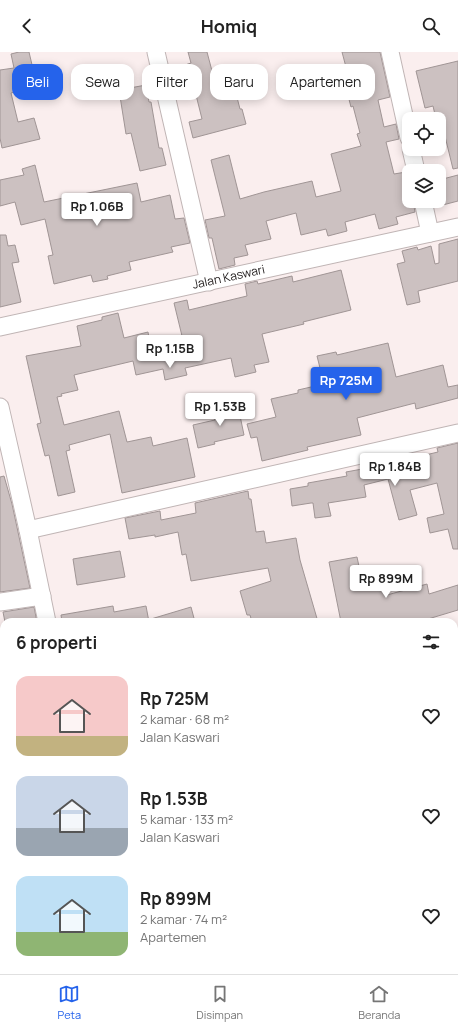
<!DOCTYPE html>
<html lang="id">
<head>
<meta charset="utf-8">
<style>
	body { margin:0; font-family:Manrope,sans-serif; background:#f2f2f2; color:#222; height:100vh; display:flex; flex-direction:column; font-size:15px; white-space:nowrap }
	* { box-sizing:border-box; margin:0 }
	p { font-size:13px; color:#767676 }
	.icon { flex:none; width:22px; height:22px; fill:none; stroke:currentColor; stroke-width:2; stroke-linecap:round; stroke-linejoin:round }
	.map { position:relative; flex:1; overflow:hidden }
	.details { position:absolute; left:0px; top:566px; width:458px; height:356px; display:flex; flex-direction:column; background:#fff; border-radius:12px 12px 0 0; box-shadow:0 2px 10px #0003 }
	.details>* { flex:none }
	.hud { position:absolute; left:12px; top:12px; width:434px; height:36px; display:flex; gap:8px }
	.tools { position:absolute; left:402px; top:60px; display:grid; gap:8px }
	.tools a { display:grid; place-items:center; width:44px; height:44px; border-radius:8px; background:#fff; box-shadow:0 2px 10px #0003; font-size:20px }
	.price { position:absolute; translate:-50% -34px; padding:0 9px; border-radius:4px; background:#fff; color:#222; font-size:13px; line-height:26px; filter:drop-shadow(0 1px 2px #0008) }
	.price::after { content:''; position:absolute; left:50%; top:24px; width:12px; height:9px; margin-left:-6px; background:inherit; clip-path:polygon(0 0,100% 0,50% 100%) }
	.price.active { background:#2563eb; color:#fff }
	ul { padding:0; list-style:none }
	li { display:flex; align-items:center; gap:12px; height:100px; padding:0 16px }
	li span { display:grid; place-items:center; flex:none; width:112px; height:80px; border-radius:12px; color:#555 }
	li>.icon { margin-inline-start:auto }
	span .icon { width:48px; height:48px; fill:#fffc; stroke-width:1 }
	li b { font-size:17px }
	h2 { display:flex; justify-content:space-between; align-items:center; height:48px; padding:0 16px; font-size:17px }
	.chip { padding:0 14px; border-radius:12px; background:#fff; box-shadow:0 2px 10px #0003; font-size:14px; line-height:36px }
	.chip.active { background:#2563eb; color:#fff }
	header { display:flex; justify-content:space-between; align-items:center; height:52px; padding:0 16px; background:#fff; font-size:18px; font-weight:700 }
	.tab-bar { display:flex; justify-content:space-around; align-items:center; height:56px; border-top:1px solid #e0e0e0; background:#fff; font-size:11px; color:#767676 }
	.tab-bar a { display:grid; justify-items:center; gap:2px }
	.tab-bar .active { color:#2563eb }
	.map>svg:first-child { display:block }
</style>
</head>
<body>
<header><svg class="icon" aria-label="back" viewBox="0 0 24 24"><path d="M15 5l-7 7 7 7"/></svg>Homiq<svg class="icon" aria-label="search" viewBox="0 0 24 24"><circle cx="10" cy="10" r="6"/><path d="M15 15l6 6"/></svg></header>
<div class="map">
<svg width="458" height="922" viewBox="0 0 458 922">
	<rect width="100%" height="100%" fill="#faeeee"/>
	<path fill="#ccc1c1" stroke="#a09595" d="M 19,0 L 29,0 L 37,34 L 11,41 L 18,70 L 34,66 L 40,87 L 2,96 L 0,86 L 0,18 L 14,16 L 11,2 Z
		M 188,0 L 207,0 L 216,34 L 233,30 L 240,57 L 242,57 L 246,72 L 193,86 L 189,70 L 202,67 L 194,35 L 191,36 L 185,13 L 191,11 Z
		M 342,0 L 380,0 L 390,45 L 378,48 L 384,75 L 396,72 L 399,87 L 386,90 L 394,122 L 406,120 L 409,126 L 409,149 L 413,149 L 415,160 L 396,165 L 398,172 L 379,177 L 375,162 L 345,170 L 347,179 L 328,184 L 326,177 L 301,183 L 296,161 L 266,169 L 271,187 L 245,193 L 248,203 L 234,206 L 235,213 L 219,217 L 212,186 L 209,186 L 205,168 L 225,164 L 211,108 L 229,103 L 240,147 L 264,140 L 312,129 L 316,145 L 341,139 L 331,102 L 361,94 L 357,82 L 360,81 L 353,54 L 351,55 L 346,36 L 351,34 Z
		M 458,9 L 458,116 L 453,117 L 443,76 L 439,77 L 439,67 L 436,67 L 433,54 L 425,56 L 416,19 Z
		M 146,33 L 149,50 L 151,50 L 159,96 L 162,96 L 166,113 L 140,119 L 131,81 L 126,82 L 119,38 Z
		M 35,113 L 44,150 L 137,131 L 141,150 L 170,143 L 175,167 L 184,166 L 190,191 L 171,195 L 173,200 L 129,210 L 131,218 L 107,224 L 108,227 L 93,230 L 91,223 L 54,232 L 48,204 L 53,203 L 45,167 L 21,173 L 15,150 L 0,154 L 0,128 L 24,123 L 22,117 Z
		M 458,123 L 458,149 L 435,155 L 433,149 L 439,150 L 439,128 Z
		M 0,183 L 6,183 L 8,194 L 15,193 L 19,210 L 12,211 L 21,250 L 0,255 Z
		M 458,187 L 458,229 L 418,239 L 420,250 L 407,253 L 397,212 L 405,210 L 402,199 L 417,195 L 418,198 L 431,194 L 435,212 L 439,211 L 439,192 Z
		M 341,218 L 351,258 L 303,270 L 304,272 L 262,282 L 269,310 L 254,313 L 256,320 L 235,325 L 231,306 L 185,316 L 187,323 L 165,328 L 163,317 L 136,323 L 133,309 L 74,323 L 78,338 L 61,342 L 62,344 L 57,345 L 64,373 L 119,359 L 127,390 L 151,385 L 153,394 L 187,386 L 195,425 L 122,441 L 110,382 L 69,393 L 70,398 L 66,399 L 75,440 L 58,444 L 49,403 L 45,404 L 37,372 L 41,371 L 26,304 L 81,294 L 77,274 L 102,268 L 102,265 L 118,261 L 124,286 L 148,280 L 150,292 L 182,284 L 174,251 L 187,248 L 189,258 L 247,244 L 245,232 L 257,229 L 258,232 L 292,224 L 293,230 Z
		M 388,291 L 396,325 L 443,313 L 448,335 L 458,333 L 458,346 L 416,357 L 415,351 L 357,366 L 361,383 L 307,395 L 308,398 L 262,409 L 257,385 L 251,386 L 247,372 L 276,365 L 271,347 L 298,341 L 298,338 L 324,332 L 317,304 L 336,300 L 337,303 Z
		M 238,354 L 244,383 L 214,390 L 215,392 L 198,396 L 193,373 L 215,368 L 213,359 Z
		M 458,391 L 458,497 L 453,497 L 448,477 L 430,481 L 427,466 L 444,462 L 437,431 L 410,438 L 417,463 L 399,468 L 388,427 L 364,433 L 366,445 L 328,451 L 331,464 L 315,466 L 313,451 L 311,451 L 292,454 L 290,437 L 308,434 L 308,431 L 347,424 L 346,420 L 373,415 L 371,411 L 394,406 L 396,410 L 438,400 L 437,396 Z
		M 4,424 L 12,452 L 30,536 L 0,540 L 0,425 Z
		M 248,439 L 249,447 L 251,447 L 256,480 L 264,479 L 266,491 L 296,486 L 300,508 L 318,570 L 252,570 L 250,563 L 247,563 L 240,539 L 271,529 L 268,516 L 191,529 L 186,502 L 182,503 L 178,480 L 155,485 L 155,483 L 129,487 L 125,466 L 160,459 L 161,468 L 196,461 L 195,451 Z
		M 120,499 L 125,525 L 77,533 L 73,507 Z
		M 357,505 L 364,538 L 385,533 L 387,543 L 427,532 L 429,542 L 458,533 L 458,558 L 418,570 L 341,570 L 329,510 Z
		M 113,554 L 114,560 L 146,554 L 149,570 L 62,570 L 61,563 Z
		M 34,555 L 37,570 L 5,570 L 3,560 Z
		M 191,555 L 195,570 L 152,570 L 151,567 Z"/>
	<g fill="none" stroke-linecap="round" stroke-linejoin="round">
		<defs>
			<g id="minor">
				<path d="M 156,0 L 209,230"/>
				<path d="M 390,0 L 409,86"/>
				<path d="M 411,97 L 416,119"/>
				<path d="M 423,149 L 430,181"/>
				<path id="s1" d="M 0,275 L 458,175"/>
				<path d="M 0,355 L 28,478 L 47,570"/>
				<path d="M 28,478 L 458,381"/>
				<path d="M 0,550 L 42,544"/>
				<path d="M 454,589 L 458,588"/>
				<path d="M 0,692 L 4,692"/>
				<path d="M 454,818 L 458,817"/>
				<path d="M 124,918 L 125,922"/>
			</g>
		</defs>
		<use href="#minor" stroke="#c0b5b5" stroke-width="19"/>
		<use href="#minor" stroke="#fff" stroke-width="17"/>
	</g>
	<g text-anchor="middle" stroke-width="3" stroke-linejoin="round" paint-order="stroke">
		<g font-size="12" fill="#272323" stroke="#fff">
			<text dy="4" stroke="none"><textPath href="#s1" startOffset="234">Jalan Kaswari</textPath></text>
		</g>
	</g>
</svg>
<div class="tools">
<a><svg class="icon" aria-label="locate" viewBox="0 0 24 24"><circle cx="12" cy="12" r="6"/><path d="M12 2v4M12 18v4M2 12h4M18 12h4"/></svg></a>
<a><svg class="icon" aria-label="layers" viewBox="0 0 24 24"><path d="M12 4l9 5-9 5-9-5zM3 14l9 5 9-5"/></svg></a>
</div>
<b class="price" style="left:97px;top:175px">Rp 1.06B</b>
<b class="price" style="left:170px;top:317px">Rp 1.15B</b>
<b class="price active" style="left:346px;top:349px">Rp 725M</b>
<b class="price" style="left:220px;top:375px">Rp 1.53B</b>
<b class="price" style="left:395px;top:435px">Rp 1.84B</b>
<b class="price" style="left:386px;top:547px">Rp 899M</b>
<div class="hud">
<a class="chip active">Beli</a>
<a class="chip">Sewa</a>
<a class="chip">Filter</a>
<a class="chip">Baru</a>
<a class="chip">Apartemen</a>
</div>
<section class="details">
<h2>6 properti<svg class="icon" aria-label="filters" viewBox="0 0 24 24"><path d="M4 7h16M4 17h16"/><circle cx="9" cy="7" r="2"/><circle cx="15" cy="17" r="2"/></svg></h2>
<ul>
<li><span style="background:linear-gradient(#f6c9c9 75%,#c2b280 0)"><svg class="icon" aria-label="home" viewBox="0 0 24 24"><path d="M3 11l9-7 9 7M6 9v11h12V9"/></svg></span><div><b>Rp 725M</b><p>2 kamar · 68 m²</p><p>Jalan Kaswari</p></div><svg class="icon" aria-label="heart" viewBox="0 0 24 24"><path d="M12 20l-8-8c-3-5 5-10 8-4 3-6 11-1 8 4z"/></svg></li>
<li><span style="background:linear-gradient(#c9d6e8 65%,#9aa5b1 0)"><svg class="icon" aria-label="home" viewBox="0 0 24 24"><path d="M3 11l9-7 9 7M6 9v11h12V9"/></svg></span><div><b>Rp 1.53B</b><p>5 kamar · 133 m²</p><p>Jalan Kaswari</p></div><svg class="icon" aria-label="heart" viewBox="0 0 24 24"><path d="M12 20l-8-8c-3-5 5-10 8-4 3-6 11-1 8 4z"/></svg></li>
<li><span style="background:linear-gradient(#bfe0f5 70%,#8fb573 0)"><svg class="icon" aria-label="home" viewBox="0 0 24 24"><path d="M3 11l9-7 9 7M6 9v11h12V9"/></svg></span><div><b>Rp 899M</b><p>2 kamar · 74 m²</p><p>Apartemen</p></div><svg class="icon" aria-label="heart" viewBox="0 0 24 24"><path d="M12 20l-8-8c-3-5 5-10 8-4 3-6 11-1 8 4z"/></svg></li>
</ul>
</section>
</div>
<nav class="tab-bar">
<a class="active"><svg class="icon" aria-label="map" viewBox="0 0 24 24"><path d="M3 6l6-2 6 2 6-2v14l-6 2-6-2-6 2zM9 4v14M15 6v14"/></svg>Peta</a>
<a><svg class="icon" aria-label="saved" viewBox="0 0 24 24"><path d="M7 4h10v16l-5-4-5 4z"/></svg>Disimpan</a>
<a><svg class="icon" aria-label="home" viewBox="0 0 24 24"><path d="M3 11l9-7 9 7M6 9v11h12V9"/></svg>Beranda</a>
</nav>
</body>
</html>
